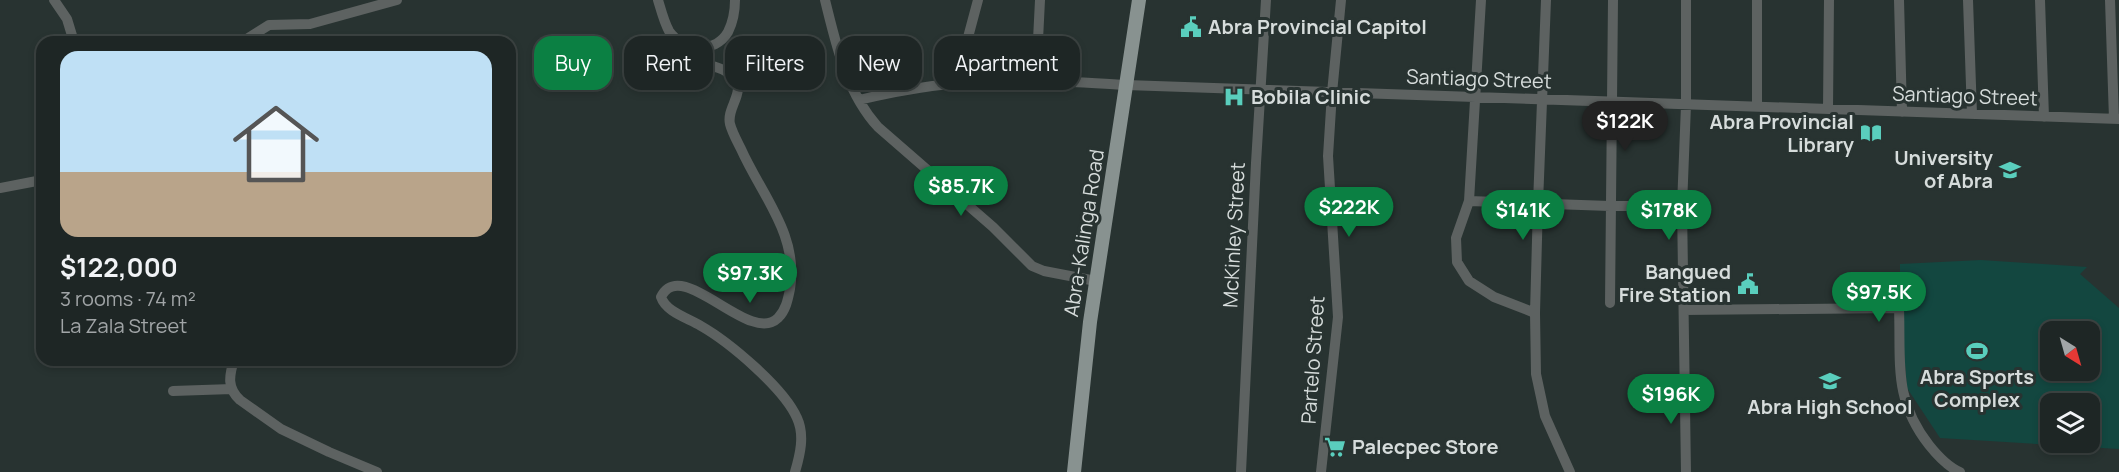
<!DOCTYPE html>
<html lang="en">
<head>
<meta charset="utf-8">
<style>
	body { margin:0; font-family:Manrope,sans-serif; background:#262e2d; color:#f1f3f6; height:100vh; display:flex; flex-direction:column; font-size:22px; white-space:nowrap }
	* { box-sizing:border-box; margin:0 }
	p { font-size:20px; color:#a1a5a7 }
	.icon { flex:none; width:33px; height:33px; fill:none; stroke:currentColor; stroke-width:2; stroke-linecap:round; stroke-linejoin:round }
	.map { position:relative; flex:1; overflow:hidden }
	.panel { position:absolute; left:36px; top:36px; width:480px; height:330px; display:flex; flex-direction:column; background:#1e2625; border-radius:18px; box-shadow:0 3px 9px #0003,0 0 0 2px #3c4342 }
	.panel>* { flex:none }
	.hud { position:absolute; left:534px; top:36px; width:570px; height:54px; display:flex; gap:12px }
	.needle { width:39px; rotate:143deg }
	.tools { position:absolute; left:2040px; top:321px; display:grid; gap:12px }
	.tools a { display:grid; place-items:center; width:60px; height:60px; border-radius:12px; background:#1e2625; box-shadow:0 3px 9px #0003,0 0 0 2px #3c4342; font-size:30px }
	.price { position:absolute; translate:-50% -51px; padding:0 14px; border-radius:21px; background:#0b8043; color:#fff; font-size:20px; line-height:39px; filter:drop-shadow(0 2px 3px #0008) }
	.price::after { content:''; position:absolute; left:50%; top:36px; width:18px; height:14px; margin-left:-9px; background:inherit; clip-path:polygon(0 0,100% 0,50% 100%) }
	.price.active { background:#222; color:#fff }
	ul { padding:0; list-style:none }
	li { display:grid; align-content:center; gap:12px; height:318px; padding:0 24px }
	li span { display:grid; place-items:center; height:186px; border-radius:18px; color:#555 }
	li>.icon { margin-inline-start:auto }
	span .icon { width:108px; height:108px; fill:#fffc; stroke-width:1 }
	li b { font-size:26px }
	.chip { padding:0 21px; border-radius:18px; background:#1e2625; box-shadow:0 3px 9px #0003,0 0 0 2px #3c4342; font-size:21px; line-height:54px }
	.chip.active { background:#0b8043; color:#fff }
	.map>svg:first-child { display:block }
</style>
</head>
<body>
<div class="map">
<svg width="2119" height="472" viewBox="0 0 2119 472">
	<rect width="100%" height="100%" fill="#283331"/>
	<path fill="#134740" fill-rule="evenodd" d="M 1981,260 L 2087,267 L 2080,274 L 2119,308 L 2119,449 L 1940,438 L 1907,388 L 1900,304 L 1900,264 ZM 2050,332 L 2090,332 L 2090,370 L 2050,370 ZM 2050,404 L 2090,404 L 2090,442 L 2050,442 Z"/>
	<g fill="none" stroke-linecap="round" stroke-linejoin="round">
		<path stroke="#5d6261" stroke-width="10" d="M 54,0 L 67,19 L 74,42
			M 658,0 C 661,10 664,22 669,31 C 683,51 715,54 728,32 C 733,22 735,11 735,0
			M 825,0 C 836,44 846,92 878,127 L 993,227 L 1032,266 L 1044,271 L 1096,281
			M 1481,0 L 1469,201 L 1456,238 L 1457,262 L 1469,281 L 1494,297 L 1535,313
			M 1546,0 L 1538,203 L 1535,313 L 1536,374 L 1545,416 L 1570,472
			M 1686,0 L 1686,105 L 1682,206 L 1686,472
			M 1757,0 L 1757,107
			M 1899,0 L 1902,112
			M 1968,0 L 1972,114
			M 2040,0 L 2044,117
			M 2110,0 L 2114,119
			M 676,39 L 672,51 L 677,58 C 694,65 721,63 733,77 C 747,92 726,107 730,124 C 732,132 737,141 741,149 C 762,196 799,235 790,289 C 788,299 786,310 778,318 C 749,346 682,255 661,297 C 666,312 688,318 701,326 C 729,342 784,388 797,418 C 805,435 800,455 795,472
			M 967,41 L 978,0
			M 242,42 L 269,25 L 310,24 L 397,0
			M 1036,80 L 1040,0
			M 859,100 C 908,88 960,81 1010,80 C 1049,80 1087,83 1126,85 L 2119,119
			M 1828,109 L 1829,0
			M 0,188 L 42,180
			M 1469,201 L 1610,206 L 1682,206
			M 1610,303 L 1613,0
			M 1684,310 L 1899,308 C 1901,363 1893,399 1929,445 C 1937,455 1948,467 1960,472
			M 234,360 C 229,376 227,388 240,400 L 281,429 L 329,452 L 377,472
			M 173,391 L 232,389
			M 1241,472 L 1256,163 L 1266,0
			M 1321,472 L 1338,317 L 1328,156 L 1332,93 L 1341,0"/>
		<path stroke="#889290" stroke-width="14" d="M 1074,472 L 1090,322 L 1139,0"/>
	</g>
	<defs>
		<symbol id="civic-bare" viewBox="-9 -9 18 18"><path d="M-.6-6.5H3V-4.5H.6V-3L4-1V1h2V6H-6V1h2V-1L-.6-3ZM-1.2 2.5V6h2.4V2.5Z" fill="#5acebd" stroke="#283331" stroke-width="2.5" paint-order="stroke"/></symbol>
		<symbol id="hospital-bare" viewBox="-9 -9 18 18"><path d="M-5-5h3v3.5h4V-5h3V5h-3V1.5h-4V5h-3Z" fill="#5acebd" stroke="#283331" stroke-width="2.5" paint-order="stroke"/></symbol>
		<symbol id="library-bare" viewBox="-9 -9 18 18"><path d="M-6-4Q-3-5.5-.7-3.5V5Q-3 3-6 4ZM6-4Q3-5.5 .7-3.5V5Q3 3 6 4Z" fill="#5acebd" stroke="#283331" stroke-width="2.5" paint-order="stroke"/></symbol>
		<symbol id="university-bare" viewBox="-9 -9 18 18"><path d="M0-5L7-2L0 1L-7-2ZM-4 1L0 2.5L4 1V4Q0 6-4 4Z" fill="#5acebd" stroke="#283331" stroke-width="2.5" paint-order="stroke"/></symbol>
		<symbol id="stadium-bare" viewBox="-9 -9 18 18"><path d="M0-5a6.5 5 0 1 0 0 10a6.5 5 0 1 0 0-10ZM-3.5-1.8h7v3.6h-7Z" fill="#5acebd" stroke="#283331" stroke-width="2.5" paint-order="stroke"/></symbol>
		<symbol id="school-bare" viewBox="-9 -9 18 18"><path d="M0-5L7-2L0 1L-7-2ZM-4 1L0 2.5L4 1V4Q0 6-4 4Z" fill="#5acebd" stroke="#283331" stroke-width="2.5" paint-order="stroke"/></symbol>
		<symbol id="supermarket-bare" viewBox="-9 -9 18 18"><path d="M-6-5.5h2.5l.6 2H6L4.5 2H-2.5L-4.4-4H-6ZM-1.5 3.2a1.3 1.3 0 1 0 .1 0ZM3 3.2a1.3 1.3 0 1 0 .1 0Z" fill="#5acebd" stroke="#283331" stroke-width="2.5" paint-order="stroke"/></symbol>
	</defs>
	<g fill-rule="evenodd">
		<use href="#civic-bare" x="1176" y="12" width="30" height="30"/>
		<use href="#hospital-bare" x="1219" y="82" width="30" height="30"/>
		<use href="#library-bare" x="1856" y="118" width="30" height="30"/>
		<use href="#university-bare" x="1995" y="155" width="30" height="30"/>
		<use href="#civic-bare" x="1733" y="269" width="30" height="30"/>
		<use href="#stadium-bare" x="1962" y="336" width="30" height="30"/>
		<use href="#school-bare" x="1815" y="366" width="30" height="30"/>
		<use href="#supermarket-bare" x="1320" y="432" width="30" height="30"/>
	</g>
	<g text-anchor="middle" stroke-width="6" stroke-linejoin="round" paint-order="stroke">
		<g font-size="20" font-weight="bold" fill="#d6dcdb" stroke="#283331" text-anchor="start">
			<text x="1208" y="34">Abra Provincial Capitol</text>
			<text x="1251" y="104">Bobila Clinic</text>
			<text x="1854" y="129" text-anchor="end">Abra Provincial<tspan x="1854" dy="23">Library</tspan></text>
			<text x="1993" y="165" text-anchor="end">University<tspan x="1993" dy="23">of Abra</tspan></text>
			<text x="1731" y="279" text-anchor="end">Bangued<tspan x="1731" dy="23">Fire Station</tspan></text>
			<text x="1977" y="384" text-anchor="middle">Abra Sports<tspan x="1977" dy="23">Complex</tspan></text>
			<text x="1830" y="414" text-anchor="middle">Abra High School</text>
			<text x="1352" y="454">Palecpec Store</text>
		</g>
		<g font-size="20" fill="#d6dcdb" stroke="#283331">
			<text transform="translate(1479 79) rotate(2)" y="7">Santiago Street</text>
			<text transform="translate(1965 96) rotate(2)" y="7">Santiago Street</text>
			<text transform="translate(1084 233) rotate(-81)" y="7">Abra-Kalinga Road</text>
			<text transform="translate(1234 235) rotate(-87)" y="7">McKinley Street</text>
			<text transform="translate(1313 360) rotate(-86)" y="7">Partelo Street</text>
		</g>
	</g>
</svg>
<div class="tools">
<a><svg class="needle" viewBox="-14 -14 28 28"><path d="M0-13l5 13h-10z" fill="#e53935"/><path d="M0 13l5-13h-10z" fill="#a1a5a7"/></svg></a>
<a><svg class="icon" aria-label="layers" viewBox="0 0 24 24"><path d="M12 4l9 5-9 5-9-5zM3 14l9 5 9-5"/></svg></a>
</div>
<b class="price active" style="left:1625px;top:152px">$122K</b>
<b class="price" style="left:961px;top:217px">$85.7K</b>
<b class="price" style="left:1349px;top:238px">$222K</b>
<b class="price" style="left:1523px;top:241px">$141K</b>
<b class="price" style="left:1669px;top:241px">$178K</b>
<b class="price" style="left:750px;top:304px">$97.3K</b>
<b class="price" style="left:1879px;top:323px">$97.5K</b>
<b class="price" style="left:1671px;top:425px">$196K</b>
<div class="hud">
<a class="chip active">Buy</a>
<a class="chip">Rent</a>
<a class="chip">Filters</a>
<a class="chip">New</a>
<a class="chip">Apartment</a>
</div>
<section class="panel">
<ul>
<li><span style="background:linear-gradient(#bfe0f5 65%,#b9a48a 0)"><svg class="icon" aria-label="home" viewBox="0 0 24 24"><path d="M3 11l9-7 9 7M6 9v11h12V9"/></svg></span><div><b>$122,000</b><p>3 rooms · 74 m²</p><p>La Zala Street</p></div></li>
</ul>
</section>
</div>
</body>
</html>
